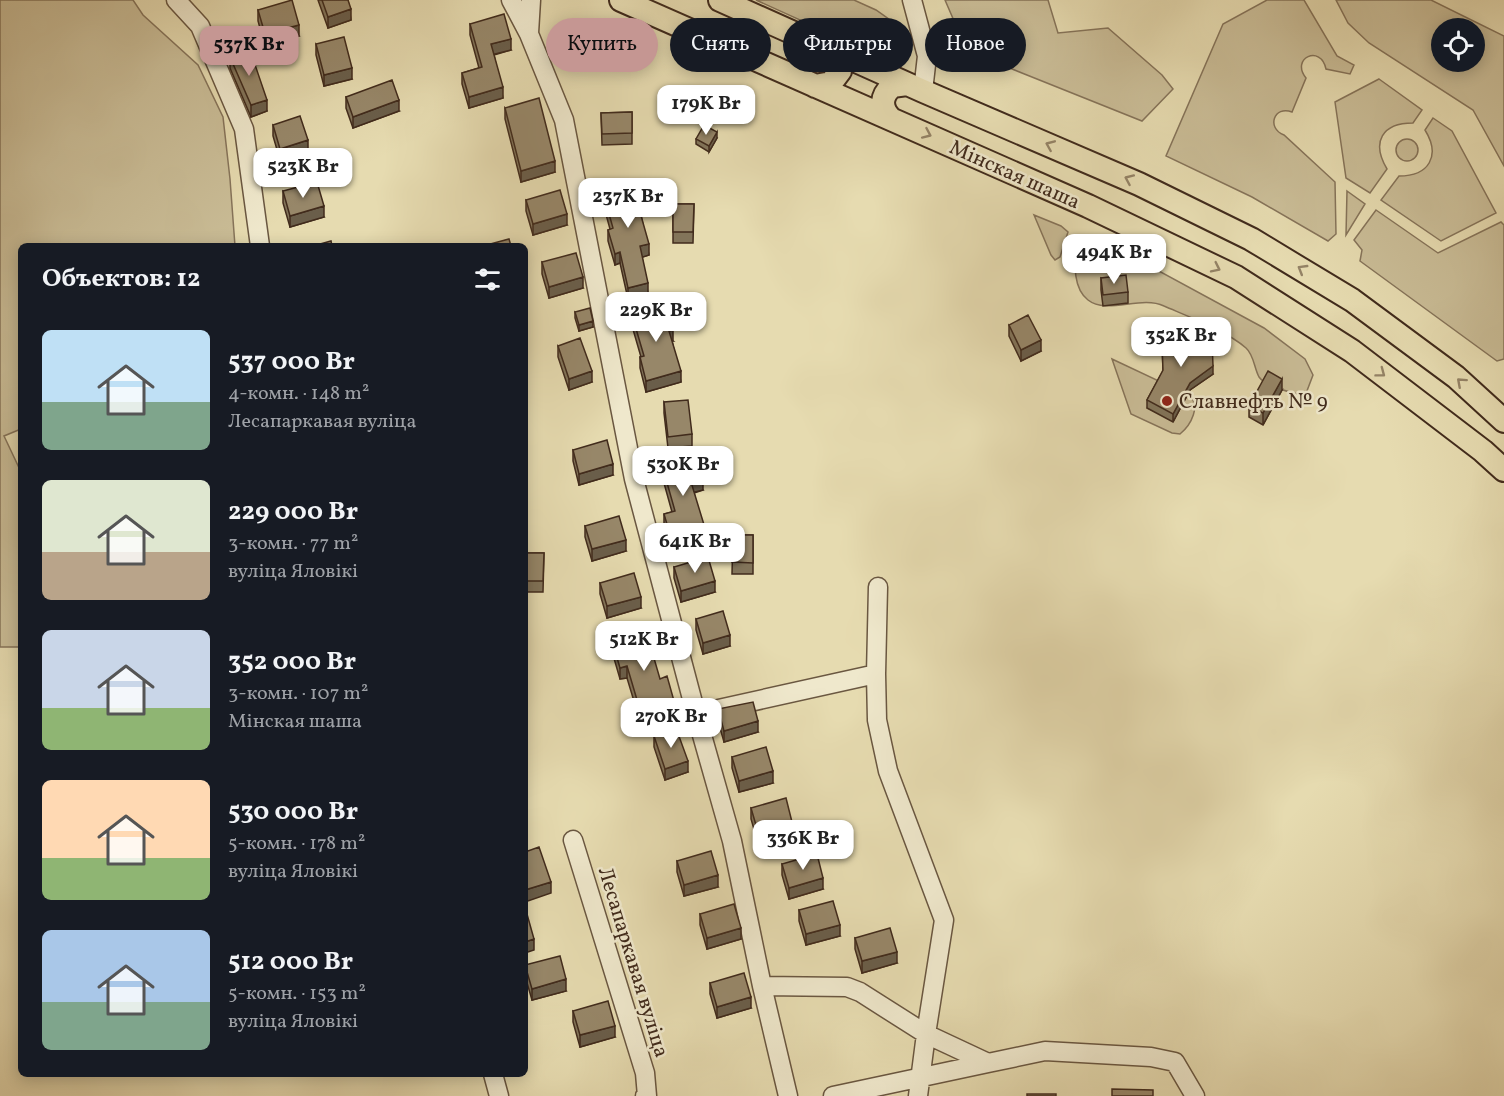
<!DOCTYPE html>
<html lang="ru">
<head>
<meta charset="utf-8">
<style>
	body { margin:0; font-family:Vollkorn,serif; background:#242831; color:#f1f3f6; height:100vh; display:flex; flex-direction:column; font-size:22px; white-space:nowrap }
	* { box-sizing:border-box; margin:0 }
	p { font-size:20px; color:#9ea1a6 }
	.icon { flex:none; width:33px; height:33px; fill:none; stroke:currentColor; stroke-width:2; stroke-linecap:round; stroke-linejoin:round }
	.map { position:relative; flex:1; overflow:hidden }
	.drawer { position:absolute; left:18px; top:243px; width:510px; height:834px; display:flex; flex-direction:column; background:#171b24; border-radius:9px; box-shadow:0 3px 15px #0003 }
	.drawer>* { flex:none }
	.banner { position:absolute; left:546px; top:18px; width:570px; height:54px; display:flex; gap:12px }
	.fabs { position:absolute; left:1431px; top:18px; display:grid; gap:12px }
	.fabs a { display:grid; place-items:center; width:54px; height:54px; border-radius:50%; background:#171b24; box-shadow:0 3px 15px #0003; font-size:30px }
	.price { position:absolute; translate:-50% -51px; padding:0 14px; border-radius:12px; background:#fff; color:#222; font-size:20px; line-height:39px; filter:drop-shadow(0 2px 3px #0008) }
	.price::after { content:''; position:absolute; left:50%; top:36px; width:18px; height:14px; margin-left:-9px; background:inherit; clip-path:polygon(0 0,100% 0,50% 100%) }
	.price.selected { background:#c59692; color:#111 }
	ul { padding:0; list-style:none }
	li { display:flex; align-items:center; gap:18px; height:150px; padding:0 24px }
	li span { display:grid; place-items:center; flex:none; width:168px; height:120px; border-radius:9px; color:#555 }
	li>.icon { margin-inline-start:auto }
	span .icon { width:72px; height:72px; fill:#fffc; stroke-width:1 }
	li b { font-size:26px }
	h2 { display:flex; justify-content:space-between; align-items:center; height:72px; padding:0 24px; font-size:26px }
	.tag { padding:0 21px; border-radius:27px; background:#171b24; box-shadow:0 3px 15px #0003; font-size:21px; line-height:54px }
	.tag.selected { background:#c59692; color:#111 }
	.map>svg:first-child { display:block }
</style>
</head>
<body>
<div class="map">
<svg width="1504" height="1096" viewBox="0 0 1504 1096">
	<rect width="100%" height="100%" fill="#e6dbb0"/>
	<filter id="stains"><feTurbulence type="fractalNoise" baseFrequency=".00333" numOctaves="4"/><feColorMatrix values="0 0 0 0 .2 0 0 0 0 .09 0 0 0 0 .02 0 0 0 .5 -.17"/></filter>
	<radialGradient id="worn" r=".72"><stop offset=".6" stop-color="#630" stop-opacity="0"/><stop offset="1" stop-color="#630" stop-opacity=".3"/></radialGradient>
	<path fill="#cabd97" stroke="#86745a" stroke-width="1.5" fill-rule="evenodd" d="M 0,0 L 133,0 L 143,15 L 198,65 L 223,117 L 230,179 L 235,246 L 21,246 L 21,429 L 4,436 L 21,472 L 21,647 L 0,647 Z
		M 756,0 L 854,0 L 876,10 L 893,22 L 902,40 L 903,54 L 894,56 L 875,54 Z
		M 945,0 L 1048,0 L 1058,33 L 1108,28 L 1162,75 L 1173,89 L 1142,121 L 967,51 Z
		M 1267,0 L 1304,0 L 1337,56 L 1354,65 L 1350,74 L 1326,69 C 1321,44 1290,58 1306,78 L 1292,112 C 1274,105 1266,128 1284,135 L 1335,182 L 1336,234 L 1328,241 L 1252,197 L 1166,156 L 1223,24 Z
		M 1336,0 L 1431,0 L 1504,36 L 1504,166 L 1473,110 L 1369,43 L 1348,23 ZM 1442,28 L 1474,28 L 1474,62 L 1442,62 Z
		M 1379,79 L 1422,110 L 1413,123 C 1382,123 1371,142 1387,169 L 1370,193 L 1346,178 L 1335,102 Z
		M 1433,118 L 1452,131 L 1496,213 L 1441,241 L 1381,200 L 1399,176 C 1429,176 1441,156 1425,130 Z
		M1396 150a11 11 0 1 1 22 0a11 11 0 1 1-22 0Z
		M 1347,191 L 1365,204 L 1346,235 Z
		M 1376,210 L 1438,253 L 1501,222 L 1504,225 L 1504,359 L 1497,361 L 1360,261 L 1362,250 L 1354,240 Z
		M 1034,215 L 1061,226 L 1068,232 L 1060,257 L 1055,260 L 1051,255 Z
		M 1095,238 L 1122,251 L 1264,328 L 1305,359 L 1313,375 L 1305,396 C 1293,393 1266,387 1259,377 C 1254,368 1254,355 1246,348 C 1227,331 1187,316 1164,306 C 1141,295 1107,315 1088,300 C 1075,290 1071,263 1081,250 C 1084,245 1091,241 1095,238 Z
		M 1112,359 L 1161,382 L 1147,408 L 1173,421 L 1188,394 C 1202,405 1191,425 1180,434 L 1172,433 L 1131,414 Z"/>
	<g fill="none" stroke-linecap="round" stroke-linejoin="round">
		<defs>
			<path id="minor" d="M 176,0 L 200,26 L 244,129 L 260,246
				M 511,0 L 529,34 L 564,120 L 634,479 L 696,714 L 732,841 L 762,986 L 788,1096
				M 912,0 L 927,56 L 923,91
				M 529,33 L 531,0
				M 876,674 L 878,587
				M 696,714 L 876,674 L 877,720 L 888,771 L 944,920 L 926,1034 L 918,1096
				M 573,840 L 645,1073 L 647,1096 L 645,1096
				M 762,986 L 847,987 L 860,992 L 926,1034 L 988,1063 L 1045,1051 L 1151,1057 L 1175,1062 L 1195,1096
				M 493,1074 L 499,1096
				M 833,1096 L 988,1063"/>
			<path id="major" d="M 621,0 L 1088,206 L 1236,277 L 1352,351 L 1483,451 L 1504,470
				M 720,0 L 923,91 L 1139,184 L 1251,239 L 1352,300 L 1456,377 L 1504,421
				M 815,86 L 831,83 L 840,71 L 837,56 L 832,50
				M 890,118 C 880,107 881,96 892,86 L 907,84"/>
		</defs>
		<use href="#minor" stroke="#6a5741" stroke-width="21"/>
		<use href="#major" stroke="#412b1c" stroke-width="26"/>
		<use href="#minor" stroke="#efe8cc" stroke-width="18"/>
		<use href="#major" stroke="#e6dbb0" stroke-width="22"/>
	</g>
	<path fill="#82745a" stroke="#412b1c" stroke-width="1.5" d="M 318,0 L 348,0 L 351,20 L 328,28 Z
		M 258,10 L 299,36 L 265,46 L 258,21 Z
		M 470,24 L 511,50 L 494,55 L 503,98 L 469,108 L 462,84 L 462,73 L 479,68 L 470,35 Z
		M 316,44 L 352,79 L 324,86 L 316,55 Z
		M 230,57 L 267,111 L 251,117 L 230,68 Z
		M 346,97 L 399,111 L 353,128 L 346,108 Z
		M 505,108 L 555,172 L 521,182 L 505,119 Z
		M 632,112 L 632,144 L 602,145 L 601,113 Z
		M 273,125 L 308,151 L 280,160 L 273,136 Z
		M 717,138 L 709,152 L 696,144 L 696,139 Z
		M 602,189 L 643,214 L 641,215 L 649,255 L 642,257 L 648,294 L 628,299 L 620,263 L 615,265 L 608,241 L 608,230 L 610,229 L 602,200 Z
		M 283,191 L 324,217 L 290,227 L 283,203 Z
		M 526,200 L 567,225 L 533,235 L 526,211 Z
		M 673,204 L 694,204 L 693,243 L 673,243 Z
		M 542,262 L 583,288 L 549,298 L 542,274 Z
		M 1101,278 L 1128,292 L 1128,303 L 1103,306 L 1101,290 Z
		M 575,312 L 593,327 L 579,331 L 575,318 Z
		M 632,315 L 673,341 L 672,341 L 681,382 L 646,392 L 640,368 L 640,357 L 641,357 L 632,326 Z
		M 1009,325 L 1041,351 L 1021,361 L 1009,336 Z
		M 1162,344 L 1213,374 L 1190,390 L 1173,422 L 1147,408 L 1147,400 L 1163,371 Z
		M 558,346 L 592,382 L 569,390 L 558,357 Z
		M 1282,390 L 1263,425 L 1249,417 L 1249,406 Z
		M 664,402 L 692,434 L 692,446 L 668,448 L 664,413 Z
		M 573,450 L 613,475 L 579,485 L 573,461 Z
		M 662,465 L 703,490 L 694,493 L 705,540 L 671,549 L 664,525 L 664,514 L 672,512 L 662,476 Z
		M 585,526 L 626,551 L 592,561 L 585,537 Z
		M 733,535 L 753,535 L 753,574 L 732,574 Z
		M 525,553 L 544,553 L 543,592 L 525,592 Z
		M 674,567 L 715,592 L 681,602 L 674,578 Z
		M 600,583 L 641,608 L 607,618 L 600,594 Z
		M 696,619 L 730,646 L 703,654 L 696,630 Z
		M 613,644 L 660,679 L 674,712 L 640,721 L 627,678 L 620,679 L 613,655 Z
		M 718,709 L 758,732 L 724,742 L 718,721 Z
		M 654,736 L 688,772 L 665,780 L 654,747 Z
		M 732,757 L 773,783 L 739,792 L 732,768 Z
		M 751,808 L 792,834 L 758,843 L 751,819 Z
		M 677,861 L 718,887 L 684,896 L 677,872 Z
		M 782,864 L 823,889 L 789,899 L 782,875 Z
		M 799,910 L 840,936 L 806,945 L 799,921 Z
		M 700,914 L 741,939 L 707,949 L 700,925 Z
		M 855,938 L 897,963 L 862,973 L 855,949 Z
		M 525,965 L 566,991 L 532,1000 L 525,976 Z
		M 710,983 L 751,1008 L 717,1018 L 710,994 Z
		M 573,1011 L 615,1037 L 580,1047 L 573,1022 Z"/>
	<path fill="#6a5e4a" stroke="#412b1c" stroke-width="1.5" d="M 351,9 L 351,20 L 328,28 L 328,17 Z
		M 299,25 L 299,36 L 265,46 L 265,34 Z
		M 511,39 L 511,50 L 491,55 L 491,44 Z
		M 352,68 L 352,79 L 324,86 L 324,75 Z
		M 503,87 L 503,98 L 469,108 L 469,97 Z
		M 267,100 L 267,111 L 251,117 L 251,105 Z
		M 399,100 L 399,111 L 353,128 L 353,117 Z
		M 717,132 L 717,138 L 709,152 L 709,146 Z
		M 308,140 L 308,151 L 280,160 L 280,149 Z
		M 555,161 L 555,172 L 521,182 L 521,171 Z
		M 643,203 L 643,214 L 638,216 L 638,205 Z
		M 324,206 L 324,217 L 290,227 L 290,216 Z
		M 567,214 L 567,225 L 533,235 L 533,224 Z
		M 649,244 L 649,255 L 640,258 L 640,246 Z
		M 620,252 L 620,263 L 615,265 L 615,254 Z
		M 583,277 L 583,288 L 549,298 L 549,287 Z
		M 648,283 L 648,294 L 628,299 L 628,288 Z
		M 593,321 L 593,327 L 579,331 L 579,325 Z
		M 673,330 L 673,341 L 669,342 L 669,331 Z
		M 1041,340 L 1041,351 L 1021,361 L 1021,350 Z
		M 1213,366 L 1213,374 L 1190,390 L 1173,422 L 1173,414 L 1190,383 Z
		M 592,371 L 592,382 L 569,390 L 569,379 Z
		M 681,371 L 681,382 L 646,392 L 646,381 Z
		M 1282,379 L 1282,390 L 1263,425 L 1263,413 Z
		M 613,464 L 613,475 L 579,485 L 579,474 Z
		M 703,479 L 703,490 L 691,493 L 691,482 Z
		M 705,528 L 705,540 L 671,549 L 671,538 Z
		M 626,540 L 626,551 L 592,561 L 592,549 Z
		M 715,581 L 715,592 L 681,602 L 681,591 Z
		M 641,597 L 641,608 L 607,618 L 607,606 Z
		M 730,635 L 730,646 L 703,654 L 703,643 Z
		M 627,666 L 627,678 L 620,679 L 620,668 Z
		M 674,701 L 674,712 L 640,721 L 640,710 Z
		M 758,721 L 758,732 L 724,742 L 724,731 Z
		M 688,761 L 688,772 L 665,780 L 665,769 Z
		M 773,771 L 773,783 L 739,792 L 739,781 Z
		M 792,822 L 792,834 L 758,843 L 758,832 Z
		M 718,875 L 718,887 L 684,896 L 684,885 Z
		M 823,878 L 823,889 L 789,899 L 789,888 Z
		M 551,882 L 551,893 L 525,902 L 525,890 Z
		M 840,925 L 840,936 L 806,945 L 806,934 Z
		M 741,928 L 741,939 L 707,949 L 707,938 Z
		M 534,939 L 534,950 L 525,953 L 525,942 Z
		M 897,952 L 897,963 L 862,973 L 862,961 Z
		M 566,979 L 566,991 L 532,1000 L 532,989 Z
		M 751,997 L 751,1008 L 717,1018 L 717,1007 Z
		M 615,1026 L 615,1037 L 580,1047 L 580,1035 Z"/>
	<path fill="#978769" stroke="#412b1c" stroke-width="1.5" d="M 292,0 L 299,25 L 265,34 L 258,10 Z
		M 322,0 L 348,0 L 351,9 L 328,17 Z
		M 504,14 L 511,39 L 491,44 L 503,87 L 469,97 L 462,73 L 482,67 L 470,24 Z
		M 344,37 L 352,68 L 324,75 L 316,44 Z
		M 250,50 L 267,100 L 251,105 L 230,57 Z
		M 392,80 L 399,100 L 353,117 L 346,97 Z
		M 539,98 L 555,161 L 521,171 L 505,108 Z
		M 632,112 L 632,133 L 602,134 L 601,113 Z
		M 300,116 L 308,140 L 280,149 L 273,125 Z
		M 704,125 L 717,132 L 709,146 L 696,139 Z
		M 636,179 L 643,203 L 638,205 L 649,244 L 640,246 L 648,283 L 628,288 L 620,252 L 615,254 L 608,230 L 613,228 L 602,189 Z
		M 317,182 L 324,206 L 290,216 L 283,191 Z
		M 560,190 L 567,214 L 533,224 L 526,200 Z
		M 673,204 L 694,204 L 693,232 L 673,232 Z
		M 509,239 L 511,246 L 483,246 Z
		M 331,241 L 332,246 L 313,246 Z
		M 576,253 L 583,277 L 549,287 L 542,262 Z
		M 1126,275 L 1128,292 L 1103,295 L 1101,278 Z
		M 666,305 L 673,330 L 669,331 L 681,371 L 646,381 L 640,357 L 644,356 L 632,315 Z
		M 590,308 L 593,321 L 579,325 L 575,312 Z
		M 1028,315 L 1041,340 L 1021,350 L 1009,325 Z
		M 1186,328 L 1212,340 L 1213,366 L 1190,383 L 1173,414 L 1147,400 L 1163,370 L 1162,344 Z
		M 580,338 L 592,371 L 569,379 L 558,346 Z
		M 1268,371 L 1282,379 L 1263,413 L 1249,406 Z
		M 688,400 L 692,434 L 668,437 L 664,402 Z
		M 607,440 L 613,464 L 579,474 L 573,450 Z
		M 696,455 L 703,479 L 691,482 L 705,528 L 671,538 L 664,514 L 675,511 L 662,465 Z
		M 619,516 L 626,540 L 592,549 L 585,526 Z
		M 733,535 L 753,535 L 753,563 L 732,562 Z
		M 525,553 L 544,553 L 543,581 L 525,581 Z
		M 708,557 L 715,581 L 681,591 L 674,567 Z
		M 634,573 L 641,597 L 607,606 L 600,583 Z
		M 723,611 L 730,635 L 703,643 L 696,619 Z
		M 647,634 L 660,679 L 667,676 L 674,701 L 640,710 L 627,666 L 620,668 L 613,644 Z
		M 753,702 L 758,721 L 724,731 L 718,709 Z
		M 676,728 L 688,761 L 665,769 L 654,736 Z
		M 766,747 L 773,771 L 739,781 L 732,757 Z
		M 786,798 L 792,822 L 758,832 L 751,808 Z
		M 539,847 L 551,882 L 525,890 L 525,852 Z
		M 711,851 L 718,875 L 684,885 L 677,861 Z
		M 817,854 L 823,878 L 789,888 L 782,864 Z
		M 833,901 L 840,925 L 806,934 L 799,910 Z
		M 734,904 L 741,928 L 707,938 L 700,914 Z
		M 525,907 L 534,939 L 525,942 Z
		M 890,928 L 897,952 L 862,961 L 855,938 Z
		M 560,956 L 566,979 L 532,989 L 525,965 Z
		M 744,973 L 751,997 L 717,1007 L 710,983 Z
		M 608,1001 L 615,1026 L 580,1035 L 573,1011 Z
		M 1112,1089 L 1153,1090 L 1153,1096 L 1112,1096 Z
		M 1027,1094 L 1056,1094 L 1056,1096 L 1027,1096 Z"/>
	<defs><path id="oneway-chevron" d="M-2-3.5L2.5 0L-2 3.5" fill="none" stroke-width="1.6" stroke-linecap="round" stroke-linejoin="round" transform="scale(1.5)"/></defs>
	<g stroke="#948366">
		<use href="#oneway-chevron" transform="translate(927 134) rotate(24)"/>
		<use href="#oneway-chevron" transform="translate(1050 145) rotate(-157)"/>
		<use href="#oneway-chevron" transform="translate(1129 179) rotate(-156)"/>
		<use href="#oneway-chevron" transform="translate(1216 268) rotate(26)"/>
		<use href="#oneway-chevron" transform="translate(1302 269) rotate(-149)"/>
		<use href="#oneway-chevron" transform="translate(1381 373) rotate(37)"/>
		<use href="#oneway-chevron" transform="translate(1461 382) rotate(-138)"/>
	</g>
	<circle fill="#8f2418" stroke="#efe8cc" stroke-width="2" cx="1167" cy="401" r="6"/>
	<g text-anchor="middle" stroke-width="5" stroke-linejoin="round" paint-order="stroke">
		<g font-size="21" fill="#412b1c" stroke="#efe8cc">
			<text transform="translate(1015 174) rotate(24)" y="7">Мінская шаша</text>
			<text transform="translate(634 962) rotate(73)" y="7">Лесапаркавая вуліца</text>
		</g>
		<g font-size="21" fill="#412b1c" stroke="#efe8cc" text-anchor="start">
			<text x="1179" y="408">Славнефть № 9</text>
		</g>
	</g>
	<rect width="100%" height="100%" filter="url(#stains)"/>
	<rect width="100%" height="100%" fill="url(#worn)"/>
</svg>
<div class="fabs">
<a><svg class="icon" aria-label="locate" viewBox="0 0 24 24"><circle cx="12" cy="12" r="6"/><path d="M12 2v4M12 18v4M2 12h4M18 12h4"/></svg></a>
</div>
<b class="price selected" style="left:249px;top:77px">537K Br</b>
<b class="price" style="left:706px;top:136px">179K Br</b>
<b class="price" style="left:303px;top:199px">523K Br</b>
<b class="price" style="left:628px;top:229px">237K Br</b>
<b class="price" style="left:1114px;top:285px">494K Br</b>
<b class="price" style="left:656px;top:343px">229K Br</b>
<b class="price" style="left:1181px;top:368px">352K Br</b>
<b class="price" style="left:683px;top:497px">530K Br</b>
<b class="price" style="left:695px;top:574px">641K Br</b>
<b class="price" style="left:644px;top:672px">512K Br</b>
<b class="price" style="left:671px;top:749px">270K Br</b>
<b class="price" style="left:803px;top:871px">336K Br</b>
<div class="banner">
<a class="tag selected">Купить</a>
<a class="tag">Снять</a>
<a class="tag">Фильтры</a>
<a class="tag">Новое</a>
</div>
<section class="drawer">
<h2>Объектов: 12<svg class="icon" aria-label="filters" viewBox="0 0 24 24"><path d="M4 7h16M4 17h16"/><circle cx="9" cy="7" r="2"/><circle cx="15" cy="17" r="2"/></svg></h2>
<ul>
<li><span style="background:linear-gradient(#bfe0f5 60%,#7fa58c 0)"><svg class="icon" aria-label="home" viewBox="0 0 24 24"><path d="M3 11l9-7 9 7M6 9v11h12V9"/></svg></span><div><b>537 000 Br</b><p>4-комн. · 148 m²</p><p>Лесапаркавая вуліца</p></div></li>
<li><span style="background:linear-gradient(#dfe7d0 60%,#b9a48a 0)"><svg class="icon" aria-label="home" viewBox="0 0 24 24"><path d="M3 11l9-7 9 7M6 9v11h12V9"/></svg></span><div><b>229 000 Br</b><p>3-комн. · 77 m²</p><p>вуліца Яловікі</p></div></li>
<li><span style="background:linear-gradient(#c9d6e8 65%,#8fb573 0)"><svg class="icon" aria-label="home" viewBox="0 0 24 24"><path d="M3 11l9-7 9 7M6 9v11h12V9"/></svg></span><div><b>352 000 Br</b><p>3-комн. · 107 m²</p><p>Мінская шаша</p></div></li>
<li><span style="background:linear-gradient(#ffd9b3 65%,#8fb573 0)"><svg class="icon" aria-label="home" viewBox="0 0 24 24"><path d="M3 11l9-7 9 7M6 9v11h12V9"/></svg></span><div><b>530 000 Br</b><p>5-комн. · 178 m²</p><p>вуліца Яловікі</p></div></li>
<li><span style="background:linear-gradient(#a9c7e8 60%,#7fa58c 0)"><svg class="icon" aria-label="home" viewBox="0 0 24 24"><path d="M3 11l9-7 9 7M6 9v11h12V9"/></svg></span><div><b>512 000 Br</b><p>5-комн. · 153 m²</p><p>вуліца Яловікі</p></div></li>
</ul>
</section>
</div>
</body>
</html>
